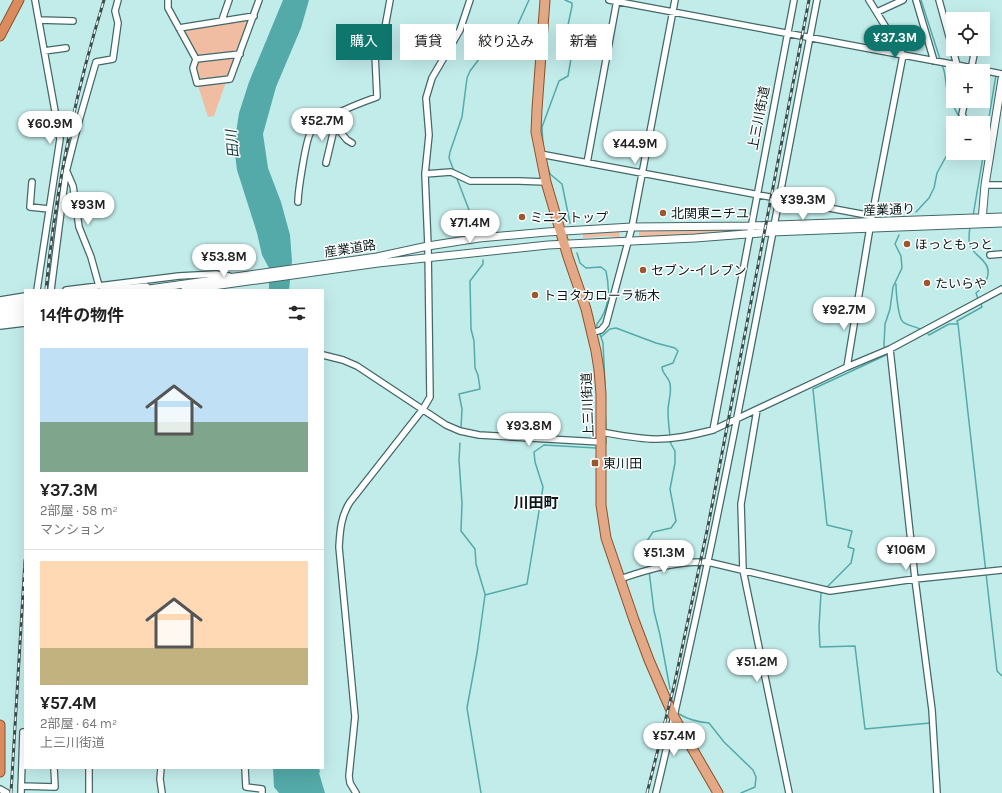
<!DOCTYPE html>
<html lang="ja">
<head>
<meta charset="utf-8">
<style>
	body { margin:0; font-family:Karla,"Noto Sans JP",sans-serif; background:#f6f6f6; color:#222; height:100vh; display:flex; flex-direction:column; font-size:15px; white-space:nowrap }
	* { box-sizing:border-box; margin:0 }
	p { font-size:13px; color:#767676 }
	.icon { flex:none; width:22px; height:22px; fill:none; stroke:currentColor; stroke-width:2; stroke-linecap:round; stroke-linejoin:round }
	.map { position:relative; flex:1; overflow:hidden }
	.details { position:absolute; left:24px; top:289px; width:300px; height:480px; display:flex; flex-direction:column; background:#fff; border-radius:0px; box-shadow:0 4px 16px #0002 }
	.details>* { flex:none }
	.hud { position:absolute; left:336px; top:24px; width:380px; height:36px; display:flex; gap:8px }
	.fabs { position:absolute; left:946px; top:12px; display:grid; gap:8px }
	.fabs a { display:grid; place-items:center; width:44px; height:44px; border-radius:0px; background:#fff; box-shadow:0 4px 16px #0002; font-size:20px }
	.price { position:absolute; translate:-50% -34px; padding:0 9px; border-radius:14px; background:#fff; color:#222; font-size:13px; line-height:26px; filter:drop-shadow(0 1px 2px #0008) }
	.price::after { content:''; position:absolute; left:50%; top:24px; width:12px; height:9px; margin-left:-6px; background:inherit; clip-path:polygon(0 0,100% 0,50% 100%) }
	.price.current { background:#0f766e; color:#fff }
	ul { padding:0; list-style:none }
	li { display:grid; align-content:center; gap:8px; height:212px; padding:0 16px }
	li+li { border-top:1px solid #e0e0e0 }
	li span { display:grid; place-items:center; height:124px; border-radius:0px; color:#555 }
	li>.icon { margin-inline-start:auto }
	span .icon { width:72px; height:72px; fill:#fffc; stroke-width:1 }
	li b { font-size:17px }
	h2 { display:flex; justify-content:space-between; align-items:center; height:48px; padding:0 16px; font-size:17px }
	.chip { padding:0 14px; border-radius:0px; background:#fff; box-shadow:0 4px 16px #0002; font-size:14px; line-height:36px }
	.chip.current { background:#0f766e; color:#fff }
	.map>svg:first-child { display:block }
</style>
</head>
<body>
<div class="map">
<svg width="1002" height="793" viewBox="0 0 1002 793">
	<rect width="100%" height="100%" fill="#c2ecea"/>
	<path fill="#f0bda3" d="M 247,19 L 249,23 L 237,51 L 235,53 L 199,57 L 197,56 L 183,31 L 184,28 Z
		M 231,57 L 234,59 L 228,77 L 201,81 L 199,80 L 196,67 L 200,60 Z
		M 226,82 L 214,116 L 208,117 L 198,86 Z
		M 737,229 L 738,232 L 639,238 L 639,230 Z
		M 619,231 L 620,238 L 607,236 L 583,238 L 583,232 Z"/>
	<path fill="#53aaa8" d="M 283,0 L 309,0 L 301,28 L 276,87 L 263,134 L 268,168 L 281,202 L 290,235 L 292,261 L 289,290 L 269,290 L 269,268 L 262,255 L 257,233 L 237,170 L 234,146 L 239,113 L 249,82 Z
		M 273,768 L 319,768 L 320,772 L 319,773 L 325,793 L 279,793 L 274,787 Z"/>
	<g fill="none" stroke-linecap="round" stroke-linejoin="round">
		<path stroke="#53aaa8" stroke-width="1.5" d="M 921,0 L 940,59
			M 942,65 C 946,73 945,81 947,90 C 950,102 957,112 962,123
			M 986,135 L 996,75
			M 543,147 L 542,127 L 559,81 L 568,76 L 572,53 L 568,25 L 572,6 L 572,3 L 565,0
			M 546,161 L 550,174 L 562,184 L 570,223
			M 454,171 L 449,158 L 450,152 L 462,117 L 467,78 L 470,71 L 489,46 C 495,43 501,47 509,44 L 529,0
			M 456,176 L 469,210 L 472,233
			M 916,212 L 929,198 L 934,188 L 937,173 L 953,144
			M 973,216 L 986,139
			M 970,227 C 969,234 968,240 970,246 C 974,254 980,256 985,263 C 993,273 984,287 976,293 L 978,299
			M 577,253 L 580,263 L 586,268 L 601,267 L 606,271 C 610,290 610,308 597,324 L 597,328
			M 896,284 C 896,291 898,318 903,322 C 906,325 917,327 922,330
			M 958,324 L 957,321 L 982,307 L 981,304
			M 600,334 L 603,343 L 605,385
			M 928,334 L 929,335 L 949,324 L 958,324 L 997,671 L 1002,676
			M 601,337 L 610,329 L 616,328 L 656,343 L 675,348 L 678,351 L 673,363 L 662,367 C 662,374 669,377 670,384 C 672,393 668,402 668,411 C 668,420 669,428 670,436
			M 605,407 L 606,429
			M 461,428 L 462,409 L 459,394 L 480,389 L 478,375 L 475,368 L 474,341 L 471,329 L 470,281 L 483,264 L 483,260
			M 460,443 L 459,460 L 462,503 L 461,531 L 475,549 L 476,564 L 485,594
			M 606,443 L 606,438
			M 648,567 L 641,550 L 653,532 L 671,528 L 676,521 L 670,489 L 675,463 L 675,451 L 671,444 L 670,440
			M 649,571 L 654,611 L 660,635 L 670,689
			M 826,588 L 851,563 L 854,549 L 848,547 L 852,531 L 827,525 L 813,389 L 886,355 L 884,345 L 885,324 L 890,309 L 893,287 L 902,268 L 901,256 L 895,244 L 899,235
			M 823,591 L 821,593 L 819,627 L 820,647 L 855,646 L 865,729 L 930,723 L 930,726
			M 679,714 C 689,720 698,722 709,723 L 724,742 L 753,770 L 756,777 L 755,787 L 741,793
			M 481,793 L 467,708 L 477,653 L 485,595 L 527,584 L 543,487 L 535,462 L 534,452 L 544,445 L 596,448"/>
		<defs>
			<path id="minor" d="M 35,0 L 60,139 L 37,290
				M 168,0 L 168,8 L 196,59 L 193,68 L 197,83 L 230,79 L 259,0
				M 869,0 L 903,55 L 957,65
				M 916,0 L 934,61
				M 939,0 L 957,65 L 1002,74
				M 877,12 L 903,0
				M 39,20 L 73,21
				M 222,20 L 229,0
				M 179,28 L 254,16
				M 44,51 L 66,48
				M 196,59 L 240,54
				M 971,70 L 975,49
				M 965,101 L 962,114 L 966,123
				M 329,118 L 347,140 L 352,143
				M 983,136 L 993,137
				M 540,154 L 872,216
				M 326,163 L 335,125
				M 587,163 L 617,0
				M 67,172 L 73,186 L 79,227 L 91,257 L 99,286
				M 425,174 L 451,172 L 470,181 L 519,181 L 546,182
				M 32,182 L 30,207 L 49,209
				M 985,185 L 1002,185
				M 298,202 C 298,192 306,138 311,132 C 322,117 360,103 377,97 L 375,54 L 384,33 L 390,0
				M 990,255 L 1002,254
				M 51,290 L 66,172 L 79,121 L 96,62 L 113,59 L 118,23 L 115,11 L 118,0
				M 66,290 L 179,276 L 216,274 L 229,276
				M 0,300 L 25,296
				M 0,326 L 25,323
				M 592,333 L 601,330 L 606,324 L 632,227 L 675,0
				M 890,349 L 915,579 L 932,710 L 937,793
				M 323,355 L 343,360 L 357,366 L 446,425 L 460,431 L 479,435 L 601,442
				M 847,367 L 890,349 L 1002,289
				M 757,410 L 741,504 L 743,570 L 789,793
				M 713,430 L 794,0
				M 601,432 C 618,435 634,438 651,439 C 672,440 693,435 713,430 L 847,367 L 871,221 L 903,55 L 609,0
				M 620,579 C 649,569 677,561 708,562 L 830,591 L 915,579 L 1002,570
				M 161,768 L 160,779 L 162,793
				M 245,768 L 246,787 L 262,789 L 262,793
				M 21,786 L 55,787 L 54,768
				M 0,789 L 7,793
				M 21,793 L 23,732 L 25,732
				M 89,793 L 89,768
				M 356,793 L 350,783 L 349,776 L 355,717 L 339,547 C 340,530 341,516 350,502 L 423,409 L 430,397 L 428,246 L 425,174 L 429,135 L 426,98 L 432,78 L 460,30 L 470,0
				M 656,793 C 719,531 766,265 817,0"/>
			<path id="tertiary" d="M 982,221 L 985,185 L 1002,79
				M 103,290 L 146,287
				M 142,290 L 377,257 L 428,246 L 479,238 L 547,232 L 632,227 L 751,226 L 1002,217
				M 185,290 L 378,263 L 548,245 L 695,238 L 772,232 L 1002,223
				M 0,304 L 25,300
				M 1,309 L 25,306
				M 1,316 L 25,313
				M 0,323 L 25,319"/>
			<path id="primary" d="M 545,0 L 537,109 L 536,132 L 546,182 L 568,257 L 586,309 L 596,351 L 599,370 L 601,394 L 601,505 L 606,538 L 634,620 L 649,660 L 665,697 L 674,717 L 718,793"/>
			<path id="trunk" d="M 0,36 L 19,0
				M 0,725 L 0,772"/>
		</defs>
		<use href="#minor" stroke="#426867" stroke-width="8"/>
		<use href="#tertiary" stroke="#426867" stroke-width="9"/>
		<use href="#primary" stroke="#8b522c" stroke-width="11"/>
		<use href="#trunk" stroke="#8b522c" stroke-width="11"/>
		<use href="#minor" stroke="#fff" stroke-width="5.5"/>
		<use href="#tertiary" stroke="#fff" stroke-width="7"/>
		<use href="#primary" stroke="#e3a986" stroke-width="9"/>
		<use href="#trunk" stroke="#da8c5e" stroke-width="9"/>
		<defs>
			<path id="rail" d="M 46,290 C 55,192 75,94 104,0
				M 11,793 L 25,560
				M 647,793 L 674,686 L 708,526 L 809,0"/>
		</defs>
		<use href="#rail" stroke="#384f4e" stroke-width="3"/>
		<use href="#rail" stroke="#fff" stroke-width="1.5" stroke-dasharray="4.5" stroke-linecap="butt"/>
	</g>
	<g fill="#9d572e" stroke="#fff" stroke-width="1.5">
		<circle cx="663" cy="213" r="4"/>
		<circle cx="522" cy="217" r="4"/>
		<circle cx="907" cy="244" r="4"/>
		<circle cx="643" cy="270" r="4"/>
		<circle cx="927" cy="283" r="4"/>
		<circle cx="535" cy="295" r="4"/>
		<rect x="591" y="459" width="8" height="8" rx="2"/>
	</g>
	<g text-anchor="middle" stroke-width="3" stroke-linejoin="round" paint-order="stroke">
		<g font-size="13" fill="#0a1a1a" stroke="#fff">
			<text transform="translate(758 118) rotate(-79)" y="5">上三川街道</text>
			<text transform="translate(889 209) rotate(-2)" y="5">産業通り</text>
			<text transform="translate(350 248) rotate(-9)" y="5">産業道路</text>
			<text transform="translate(587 405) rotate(-92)" y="5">上三川街道</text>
		</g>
		<g font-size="13" fill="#0a1a1a" stroke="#fff" text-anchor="start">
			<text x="671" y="218">北関東ニチユ</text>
			<text x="530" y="222">ミニストップ</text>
			<text x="915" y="249">ほっともっと</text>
			<text x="651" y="275">セブン-イレブン</text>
			<text x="935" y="288">たいらや</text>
			<text x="543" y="300">トヨタカローラ栃木</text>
			<text x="603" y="468">東川田</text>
		</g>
		<g font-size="14" font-style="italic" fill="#0d3837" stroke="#fff">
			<text transform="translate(232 144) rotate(-95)" y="5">田川</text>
		</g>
		<g font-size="15" font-weight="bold" fill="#0a1a1a" stroke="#fff">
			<text x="536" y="508">川田町</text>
		</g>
	</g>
</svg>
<div class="fabs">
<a><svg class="icon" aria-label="locate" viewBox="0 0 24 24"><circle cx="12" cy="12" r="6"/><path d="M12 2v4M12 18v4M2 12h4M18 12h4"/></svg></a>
<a>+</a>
<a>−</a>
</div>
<b class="price current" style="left:895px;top:59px">¥37.3M</b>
<b class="price" style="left:322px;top:142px">¥52.7M</b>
<b class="price" style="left:50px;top:145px">¥60.9M</b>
<b class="price" style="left:635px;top:165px">¥44.9M</b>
<b class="price" style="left:803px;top:221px">¥39.3M</b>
<b class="price" style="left:88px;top:226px">¥93M</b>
<b class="price" style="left:470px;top:244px">¥71.4M</b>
<b class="price" style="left:224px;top:278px">¥53.8M</b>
<b class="price" style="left:844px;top:331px">¥92.7M</b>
<b class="price" style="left:529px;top:447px">¥93.8M</b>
<b class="price" style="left:906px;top:571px">¥106M</b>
<b class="price" style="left:664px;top:574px">¥51.3M</b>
<b class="price" style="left:757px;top:683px">¥51.2M</b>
<b class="price" style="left:674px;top:757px">¥57.4M</b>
<div class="hud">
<a class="chip current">購入</a>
<a class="chip">賃貸</a>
<a class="chip">絞り込み</a>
<a class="chip">新着</a>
</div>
<section class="details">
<h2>14件の物件<svg class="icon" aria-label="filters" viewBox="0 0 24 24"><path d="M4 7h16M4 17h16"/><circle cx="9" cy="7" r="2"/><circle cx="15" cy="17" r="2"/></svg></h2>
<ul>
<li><span style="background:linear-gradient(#bfe0f5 60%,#7fa58c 0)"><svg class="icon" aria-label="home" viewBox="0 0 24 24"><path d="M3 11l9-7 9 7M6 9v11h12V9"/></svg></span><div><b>¥37.3M</b><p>2部屋 · 58 m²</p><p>マンション</p></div></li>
<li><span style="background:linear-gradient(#ffd9b3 70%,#c2b280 0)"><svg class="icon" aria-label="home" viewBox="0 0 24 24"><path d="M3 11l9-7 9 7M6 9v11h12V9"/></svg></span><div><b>¥57.4M</b><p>2部屋 · 64 m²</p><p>上三川街道</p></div></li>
</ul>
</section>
</div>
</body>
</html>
